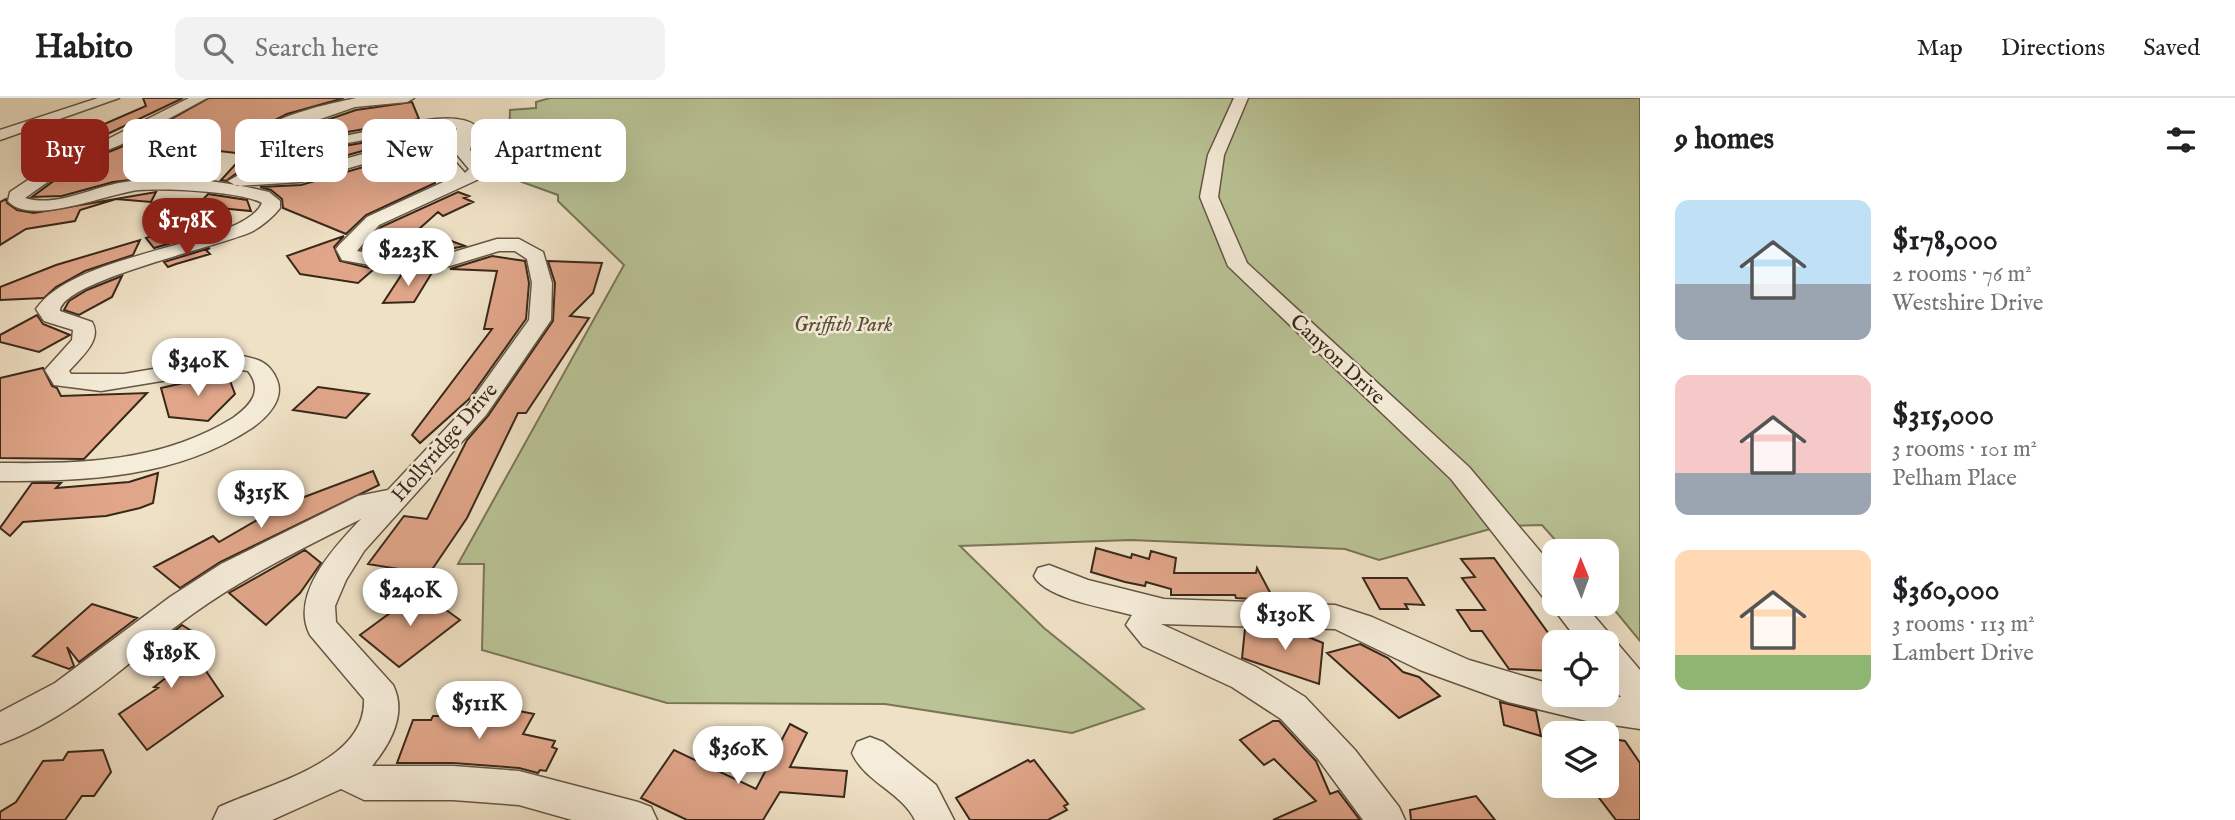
<!DOCTYPE html>
<html lang="en">
<head>
<meta charset="utf-8">
<style>
	body { margin:0; font-family:"IM FELL English",serif; background:#f2f2f2; color:#202124; height:100vh; display:flex; flex-direction:column; font-size:26px; white-space:nowrap }
	* { box-sizing:border-box; margin:0 }
	p { font-size:23px; color:#757577 }
	.icon { flex:none; width:38px; height:38px; fill:none; stroke:currentColor; stroke-width:2; stroke-linecap:round; stroke-linejoin:round }
	.map { position:relative; flex:1; overflow:hidden }
	.side { display:flex; flex-direction:column; background:#fff; width:595px }
	.side>* { flex:none }
	.banner { position:absolute; left:21px; top:21px; width:665px; height:63px; display:flex; gap:14px }
	.needle { width:46px; rotate:359deg }
	.buttons { position:absolute; left:1542px; top:441px; display:grid; gap:14px }
	.buttons a { display:grid; place-items:center; width:77px; height:77px; border-radius:14px; background:#fff; box-shadow:0 7px 28px #0002; font-size:35px }
	.price { position:absolute; translate:-50% -60px; padding:0 16px; border-radius:24px; background:#fff; color:#222; font-size:23px; line-height:46px; filter:drop-shadow(0 2px 4px #0008) }
	.price::after { content:''; position:absolute; left:50%; top:42px; width:21px; height:16px; margin-left:-10px; background:inherit; clip-path:polygon(0 0,100% 0,50% 100%) }
	.price.current { background:#8f2418; color:#fff }
	ul { padding:0; list-style:none }
	li { display:flex; align-items:center; gap:21px; height:175px; padding:0 35px }
	li span { display:grid; place-items:center; flex:none; width:196px; height:140px; border-radius:14px; color:#555 }
	li>.icon { margin-inline-start:auto }
	span .icon { width:84px; height:84px; fill:#fffc; stroke-width:1 }
	li b { font-size:30px }
	h2 { display:flex; justify-content:space-between; align-items:center; height:84px; padding:0 35px; font-size:30px }
	.tag { padding:0 24px; border-radius:14px; background:#fff; box-shadow:0 7px 28px #0002; font-size:24px; line-height:63px }
	.tag.current { background:#8f2418; color:#fff }
	header { display:flex; align-items:center; gap:42px; box-sizing:border-box; height:98px; padding:0 35px; background:#fff; border-bottom:2px solid #e0e0e0 }
	header strong { font-size:33px }
	nav { display:flex; gap:38px; margin-inline-start:auto; font-size:24px }
	.search { width:490px; height:63px; background:#f2f2f2; display:flex; align-items:center; gap:18px; box-sizing:border-box; padding:0 24px; border-radius:14px; color:#757577; font-size:26px }
	main { display:flex; flex:1; min-height:0 }
	.map>svg:first-child { display:block }
</style>
</head>
<body>
<header>
<strong>Habito</strong>
<div class="search"><svg class="icon" aria-label="search" viewBox="0 0 24 24"><circle cx="10" cy="10" r="6"/><path d="M15 15l6 6"/></svg>Search here</div>
<nav><a>Map</a><a>Directions</a><a>Saved</a></nav>
</header>
<main>
<div class="map">
<svg width="1640" height="722" viewBox="0 0 1640 722">
	<rect width="100%" height="100%" fill="#efe1c5"/>
	<filter id="stains"><feTurbulence type="fractalNoise" baseFrequency=".00286" numOctaves="4"/><feColorMatrix values="0 0 0 0 .2 0 0 0 0 .09 0 0 0 0 .02 0 0 0 .5 -.17"/></filter>
	<radialGradient id="worn" r=".72"><stop offset=".6" stop-color="#630" stop-opacity="0"/><stop offset="1" stop-color="#630" stop-opacity=".3"/></radialGradient>
	<path fill="#b9c395" stroke="#797657" stroke-width="2" d="M 550,0 L 1640,0 L 1640,543 L 1607,503 L 1606,453 L 1565,453 L 1542,427 L 1501,428 L 1379,462 L 1345,451 L 1131,442 L 960,448 L 1044,530 L 1144,611 L 1072,635 L 885,606 L 667,605 L 482,552 L 484,466 L 458,466 L 624,167 L 558,103 L 558,97 L 508,79 L 510,12 L 536,10 L 536,4 Z"/>
	<path fill="#e1a68a" stroke="#392819" stroke-width="2" d="M 143,0 L 183,0 L 51,63 L 26,60 L 146,8 Z
		M 209,0 L 344,0 L 287,16 L 263,28 L 253,38 L 271,50 L 321,52 L 425,34 L 428,43 L 411,39 L 299,71 L 237,75 L 226,83 L 221,82 L 245,56 L 176,48 L 163,78 L 113,84 L 62,98 L 32,99 L 74,68 L 121,49 Z
		M 412,4 L 419,21 L 320,39 L 283,37 L 356,12 Z
		M 412,55 L 430,58 L 436,66 L 435,85 L 366,117 L 346,136 L 283,110 L 282,101 L 271,92 L 260,89 L 301,87 Z
		M 156,94 L 151,104 L 116,101 L 80,112 L 75,123 L 26,131 L 0,147 L 0,104 L 6,101 L 7,105 L 17,112 L 34,115 Z
		M 458,94 L 469,98 L 464,100 L 473,104 L 443,118 L 438,114 L 391,156 L 362,151 L 381,129 Z
		M 208,96 L 247,102 L 251,113 L 197,108 Z
		M 189,126 L 199,137 L 154,150 L 146,140 Z
		M 429,135 L 465,148 L 414,158 Z
		M 344,138 L 334,149 L 340,163 L 374,171 L 358,185 L 300,176 L 287,158 Z
		M 140,142 L 133,157 L 85,173 L 56,189 L 44,200 L 0,202 L 0,189 L 56,167 Z
		M 210,150 L 206,152 L 210,156 L 176,166 L 168,169 L 164,164 Z
		M 492,158 L 525,163 L 529,185 L 526,221 L 469,301 L 420,345 L 412,337 L 492,231 L 484,231 L 497,173 L 450,171 Z
		M 548,163 L 602,165 L 593,195 L 570,218 L 589,220 L 526,315 L 518,315 L 467,420 L 429,476 L 368,466 L 404,418 L 427,421 L 467,342 L 488,318 L 553,223 L 555,185 Z
		M 433,173 L 414,204 L 383,205 L 402,176 Z
		M 122,178 L 112,199 L 79,217 L 64,212 L 69,203 L 87,192 Z
		M 37,217 L 43,226 L 70,237 L 39,254 L 0,244 L 0,237 Z
		M 43,270 L 52,288 L 57,290 L 61,298 L 147,295 L 84,361 L 0,360 L 0,280 Z
		M 227,275 L 235,296 L 208,323 L 169,319 L 161,290 Z
		M 318,289 L 369,296 L 346,320 L 293,312 Z
		M 373,373 L 379,387 L 220,464 L 180,490 L 154,469 L 213,438 L 219,444 L 283,407 Z
		M 158,375 L 153,405 L 140,410 L 106,418 L 23,424 L 10,438 L 0,430 L 32,385 L 61,385 L 56,390 L 129,384 Z
		M 1096,450 L 1131,460 L 1132,456 L 1149,461 L 1151,453 L 1176,460 L 1174,475 L 1256,475 L 1257,470 L 1274,502 L 1236,500 L 1235,497 L 1171,497 L 1171,491 L 1146,484 L 1145,488 L 1125,484 L 1091,474 Z
		M 305,452 L 321,465 L 300,495 L 266,527 L 229,495 Z
		M 1494,460 L 1554,543 L 1554,573 L 1509,571 L 1482,533 L 1471,533 L 1457,512 L 1485,512 L 1462,480 L 1475,479 L 1461,461 Z
		M 1363,480 L 1407,480 L 1424,507 L 1405,506 L 1408,511 L 1380,511 Z
		M 420,493 L 460,522 L 399,569 L 360,537 Z
		M 92,506 L 137,520 L 79,564 L 67,549 L 74,568 L 69,571 L 33,558 Z
		M 182,527 L 198,537 L 187,545 L 223,598 L 147,652 L 119,616 L 158,590 L 154,589 L 167,579 L 136,564 Z
		M 1245,531 L 1291,532 L 1323,545 L 1319,586 L 1242,560 Z
		M 1360,546 L 1388,560 L 1403,574 L 1419,579 L 1440,598 L 1399,620 L 1327,555 Z
		M 1500,604 L 1536,613 L 1541,638 L 1504,627 Z
		M 489,607 L 534,616 L 523,636 L 555,643 L 552,649 L 557,651 L 546,673 L 540,672 L 538,675 L 519,670 L 453,665 L 397,665 L 413,622 L 431,622 L 433,618 L 481,618 Z
		M 1273,623 L 1279,623 L 1316,663 L 1330,696 L 1338,693 L 1360,722 L 1273,722 L 1316,703 L 1274,661 L 1264,667 L 1240,642 Z
		M 790,626 L 807,635 L 790,669 L 847,673 L 844,699 L 780,694 L 763,722 L 687,722 L 641,700 L 674,652 L 756,691 Z
		M 1606,640 L 1625,643 L 1640,665 L 1640,722 L 1616,722 L 1590,688 L 1606,688 Z
		M 103,652 L 111,674 L 94,698 L 82,698 L 65,722 L 0,722 L 0,714 L 16,704 L 43,663 L 63,662 L 68,654 Z
		M 1028,662 L 1030,664 L 1034,662 L 1068,706 L 1064,708 L 1067,712 L 1048,722 L 970,722 L 956,700 Z
		M 1476,698 L 1495,722 L 1411,722 L 1410,712 Z"/>
	<g fill="none" stroke-linecap="round" stroke-linejoin="round">
		<defs>
			<path id="minor" d="M 98,0 L 119,0 L 0,42 L 0,32 Z
				M 189,0 L 207,0 L 120,47 L 73,66 L 25,100 C 57,110 94,88 125,84 C 171,76 224,83 269,94 L 280,103 L 280,110 C 273,119 261,129 251,134 C 221,148 61,183 60,213 L 92,224 C 103,242 80,260 69,273 L 71,276 L 124,276 L 235,257 C 255,260 269,262 277,282 C 285,302 266,320 252,330 C 176,380 88,383 0,383 L 0,365 C 81,366 162,364 233,320 C 250,308 264,293 248,273 L 235,271 L 101,293 L 54,287 L 45,272 L 72,242 L 73,232 L 44,223 L 36,211 C 77,152 244,148 262,105 C 241,93 164,90 139,92 C 109,95 30,129 8,103 L 10,94 L 61,60 L 108,41 Z
				M 356,0 L 414,0 L 407,4 L 355,9 L 274,37 C 320,60 443,0 476,28 L 470,52 L 486,71 L 479,81 L 379,127 L 357,153 L 408,162 L 447,156 L 497,141 L 519,141 L 543,154 L 552,185 L 551,222 L 486,317 L 364,453 L 346,482 L 335,508 L 336,524 L 393,587 C 407,615 391,645 372,668 L 453,668 L 519,673 L 638,704 L 651,709 L 657,722 L 572,722 L 519,707 L 453,702 L 364,702 L 341,691 L 272,722 L 213,722 L 219,709 C 265,687 367,665 364,601 L 310,537 C 289,497 335,448 361,421 C 303,450 246,478 194,515 C 130,561 75,619 0,646 L 0,614 L 55,585 L 170,499 L 221,466 L 358,398 L 388,392 L 468,307 L 529,222 L 532,185 L 527,161 L 515,153 L 499,153 L 450,168 L 408,174 L 342,162 L 336,151 L 339,147 L 367,119 L 452,80 L 431,56 L 412,52 L 300,84 L 237,88 L 228,83 L 237,78 L 299,74 L 412,42 L 442,49 L 465,75 L 469,71 L 454,53 L 457,30 C 411,23 287,73 256,38 C 273,17 329,6 356,0 Z
				M 1234,0 L 1248,0 L 1224,57 L 1218,99 L 1247,165 L 1469,369 L 1554,470 L 1554,506 L 1584,506 L 1640,572 L 1640,631 L 1587,623 L 1508,604 L 1420,572 L 1335,531 L 1161,526 L 1256,569 L 1305,599 L 1355,652 L 1399,709 L 1405,722 L 1363,722 L 1318,661 L 1281,621 L 1232,589 L 1143,548 L 1126,527 L 1132,517 C 1107,510 1046,501 1034,478 L 1038,470 L 1049,467 L 1088,482 L 1164,501 L 1335,507 L 1372,519 L 1469,562 L 1554,587 L 1554,597 L 1621,599 L 1606,580 L 1606,544 L 1579,544 L 1550,506 L 1553,502 L 1543,499 L 1451,381 L 1228,168 L 1200,99 L 1208,57 Z
				M 870,639 L 883,644 L 936,687 L 954,722 L 915,722 C 901,694 865,684 852,655 L 857,644 Z"/>
		</defs>
		<use href="#minor" stroke="#665644" stroke-width="3"/>
		<use href="#minor" fill="#f5ecd9" fill-rule="evenodd"/>
	</g>
	<g text-anchor="middle" stroke-width="5" stroke-linejoin="round" paint-order="stroke">
		<g font-size="21" font-style="italic" fill="#594f38" stroke="#f5ecd9">
			<text x="843" y="233">Griffith Park</text>
		</g>
		<g font-size="21" fill="#392819" stroke="#f5ecd9">
			<text transform="translate(1338 261) rotate(43)" y="7">Canyon Drive</text>
			<text transform="translate(444 344) rotate(-49)" y="7">Hollyridge Drive</text>
		</g>
	</g>
	<rect width="100%" height="100%" filter="url(#stains)"/>
	<rect width="100%" height="100%" fill="url(#worn)"/>
</svg>
<div class="buttons">
<a><svg class="needle" viewBox="-14 -14 28 28"><path d="M0-13l5 13h-10z" fill="#e53935"/><path d="M0 13l5-13h-10z" fill="#757577"/></svg></a>
<a><svg class="icon" aria-label="locate" viewBox="0 0 24 24"><circle cx="12" cy="12" r="6"/><path d="M12 2v4M12 18v4M2 12h4M18 12h4"/></svg></a>
<a><svg class="icon" aria-label="layers" viewBox="0 0 24 24"><path d="M12 4l9 5-9 5-9-5zM3 14l9 5 9-5"/></svg></a>
</div>
<b class="price current" style="left:187px;top:160px">$178K</b>
<b class="price" style="left:408px;top:190px">$223K</b>
<b class="price" style="left:198px;top:300px">$340K</b>
<b class="price" style="left:261px;top:432px">$315K</b>
<b class="price" style="left:410px;top:530px">$240K</b>
<b class="price" style="left:1285px;top:554px">$130K</b>
<b class="price" style="left:171px;top:592px">$189K</b>
<b class="price" style="left:479px;top:643px">$511K</b>
<b class="price" style="left:738px;top:688px">$360K</b>
<div class="banner">
<a class="tag current">Buy</a>
<a class="tag">Rent</a>
<a class="tag">Filters</a>
<a class="tag">New</a>
<a class="tag">Apartment</a>
</div>
</div>
<section class="side">
<h2>9 homes<svg class="icon" aria-label="filters" viewBox="0 0 24 24"><path d="M4 7h16M4 17h16"/><circle cx="9" cy="7" r="2"/><circle cx="15" cy="17" r="2"/></svg></h2>
<ul>
<li><span style="background:linear-gradient(#bfe0f5 60%,#9aa5b1 0)"><svg class="icon" aria-label="home" viewBox="0 0 24 24"><path d="M3 11l9-7 9 7M6 9v11h12V9"/></svg></span><div><b>$178,000</b><p>2 rooms · 76 m²</p><p>Westshire Drive</p></div></li>
<li><span style="background:linear-gradient(#f6c9c9 70%,#9aa5b1 0)"><svg class="icon" aria-label="home" viewBox="0 0 24 24"><path d="M3 11l9-7 9 7M6 9v11h12V9"/></svg></span><div><b>$315,000</b><p>3 rooms · 101 m²</p><p>Pelham Place</p></div></li>
<li><span style="background:linear-gradient(#ffd9b3 75%,#8fb573 0)"><svg class="icon" aria-label="home" viewBox="0 0 24 24"><path d="M3 11l9-7 9 7M6 9v11h12V9"/></svg></span><div><b>$360,000</b><p>3 rooms · 113 m²</p><p>Lambert Drive</p></div></li>
</ul>
</section>
</main>
</body>
</html>
